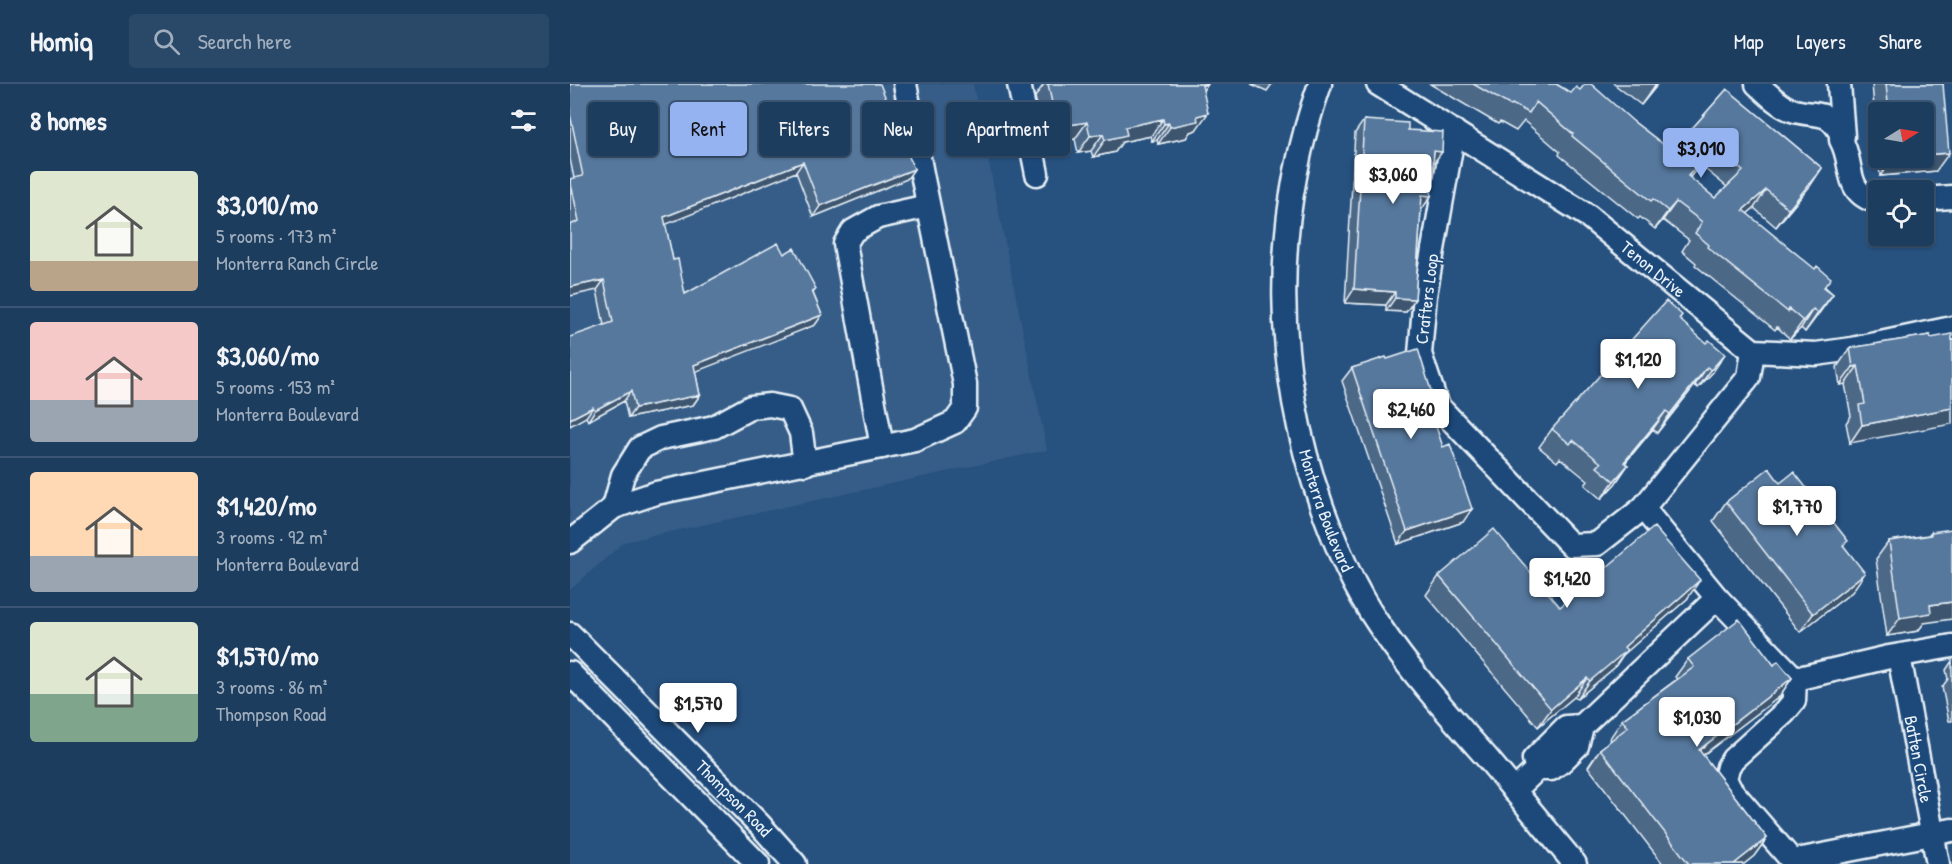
<!DOCTYPE html>
<html lang="en">
<head>
<meta charset="utf-8">
<style>
	body { margin:0; font-family:"Patrick Hand",sans-serif; background:#2a4868; color:#f1f3f6; height:100vh; display:flex; flex-direction:column; font-size:22px; white-space:nowrap }
	* { box-sizing:border-box; margin:0 }
	p { font-size:20px; color:#a0aebd }
	.icon { flex:none; width:33px; height:33px; fill:none; stroke:currentColor; stroke-width:2; stroke-linecap:round; stroke-linejoin:round }
	.map { position:relative; flex:1; overflow:hidden }
	.panel { display:flex; flex-direction:column; background:#1d3d5f; width:570px }
	.panel>* { flex:none }
	.hud { position:absolute; left:18px; top:18px; width:570px; height:54px; display:flex; gap:12px }
	.needle { width:39px; rotate:79deg }
	.tools { position:absolute; left:1298px; top:18px; display:grid; gap:12px }
	.tools a { display:grid; place-items:center; width:66px; height:66px; border-radius:6px; background:#1d3d5f; box-shadow:0 2px 4px #0004,0 0 0 2px #3b5674; font-size:30px }
	.price { position:absolute; translate:-50% -51px; padding:0 14px; border-radius:6px; background:#fff; color:#222; font-size:20px; line-height:39px; filter:drop-shadow(0 2px 3px #0008) }
	.price::after { content:''; position:absolute; left:50%; top:36px; width:18px; height:14px; margin-left:-9px; background:inherit; clip-path:polygon(0 0,100% 0,50% 100%) }
	.price.active { background:#95b2f1; color:#111 }
	ul { padding:0; list-style:none }
	li { display:flex; align-items:center; gap:18px; height:150px; padding:0 30px }
	li+li { border-top:2px solid #3b5674 }
	li span { display:grid; place-items:center; flex:none; width:168px; height:120px; border-radius:6px; color:#555 }
	li>.icon { margin-inline-start:auto }
	span .icon { width:72px; height:72px; fill:#fffc; stroke-width:1 }
	li b { font-size:26px }
	h2 { display:flex; justify-content:space-between; align-items:center; height:72px; padding:0 30px; font-size:26px }
	.pill { padding:0 21px; border-radius:6px; background:#1d3d5f; box-shadow:0 2px 4px #0004,0 0 0 2px #3b5674; font-size:21px; line-height:54px }
	.pill.active { background:#95b2f1; color:#111 }
	header { display:flex; align-items:center; gap:36px; box-sizing:border-box; height:84px; padding:0 30px; background:#1d3d5f; border-bottom:2px solid #3b5674 }
	header strong { font-size:28px }
	nav { display:flex; gap:33px; margin-inline-start:auto; font-size:21px }
	.search { width:420px; height:54px; background:#2a4868; display:flex; align-items:center; gap:15px; box-sizing:border-box; padding:0 21px; border-radius:6px; color:#a0aebd; font-size:22px }
	main { display:flex; flex:1; min-height:0 }
	.map>svg:first-child { display:block }
</style>
</head>
<body>
<header>
<strong>Homiq</strong>
<div class="search"><svg class="icon" aria-label="search" viewBox="0 0 24 24"><circle cx="10" cy="10" r="6"/><path d="M15 15l6 6"/></svg>Search here</div>
<nav><a>Map</a><a>Layers</a><a>Share</a></nav>
</header>
<main>
<section class="panel">
<h2>8 homes<svg class="icon" aria-label="filters" viewBox="0 0 24 24"><path d="M4 7h16M4 17h16"/><circle cx="9" cy="7" r="2"/><circle cx="15" cy="17" r="2"/></svg></h2>
<ul>
<li><span style="background:linear-gradient(#dfe7d0 75%,#b9a48a 0)"><svg class="icon" aria-label="home" viewBox="0 0 24 24"><path d="M3 11l9-7 9 7M6 9v11h12V9"/></svg></span><div><b>$3,010/mo</b><p>5 rooms · 173 m²</p><p>Monterra Ranch Circle</p></div></li>
<li><span style="background:linear-gradient(#f6c9c9 65%,#9aa5b1 0)"><svg class="icon" aria-label="home" viewBox="0 0 24 24"><path d="M3 11l9-7 9 7M6 9v11h12V9"/></svg></span><div><b>$3,060/mo</b><p>5 rooms · 153 m²</p><p>Monterra Boulevard</p></div></li>
<li><span style="background:linear-gradient(#ffd9b3 70%,#9aa5b1 0)"><svg class="icon" aria-label="home" viewBox="0 0 24 24"><path d="M3 11l9-7 9 7M6 9v11h12V9"/></svg></span><div><b>$1,420/mo</b><p>3 rooms · 92 m²</p><p>Monterra Boulevard</p></div></li>
<li><span style="background:linear-gradient(#dfe7d0 60%,#7fa58c 0)"><svg class="icon" aria-label="home" viewBox="0 0 24 24"><path d="M3 11l9-7 9 7M6 9v11h12V9"/></svg></span><div><b>$1,570/mo</b><p>3 rooms · 86 m²</p><p>Thompson Road</p></div></li>
</ul>
</section>
<div class="map">
<svg width="1382" height="780" viewBox="0 0 1382 780">
	<rect width="100%" height="100%" fill="#27517f"/>
	<filter id="ink" filterUnits="userSpaceOnUse"><feTurbulence type="fractalNoise" baseFrequency=".0167" numOctaves="2"/><feDisplacementMap in="SourceGraphic" scale="12" xChannelSelector="R" yChannelSelector="G"/><feConvolveMatrix kernelMatrix="1 2 1 2 8 2 1 2 1" color-interpolation-filters="sRGB"/></filter>
	<g filter="url(#ink)">
		<path fill="#355d88" d="M 0,0 L 403,0 L 477,366 L 54,458 L 0,506 Z"/>
		<g fill="none" stroke-linecap="round" stroke-linejoin="round">
			<defs>
				<g id="minor">
					<path d="M 449,0 L 467,90"/>
					<path id="s1" d="M 750,0 C 701,139 703,285 752,423 C 767,464 784,505 809,541 C 841,589 880,632 918,675 C 947,710 976,745 1005,780"/>
					<path id="s2" d="M 808,0 L 1018,132 L 1183,267 L 1246,270 L 1282,265 L 1382,244"/>
					<path d="M 1187,0 C 1197,9 1209,22 1222,26 C 1244,34 1258,23 1271,50 L 1271,56 C 1285,80 1272,109 1308,118"/>
					<path d="M 1269,0 L 1273,52"/>
					<path d="M 884,47 L 855,211 L 850,270 L 867,321 L 1001,461 L 1027,460 L 1073,424 L 1179,293 L 1183,267"/>
					<path d="M 1353,115 L 1382,113"/>
					<path d="M 312,363 L 275,160 L 283,147 L 308,133 L 358,122"/>
					<path d="M 44,423 L 53,391 L 70,364 L 91,354 L 144,343 L 181,323 L 200,321 L 220,325 L 231,349 L 235,380"/>
					<path d="M 1073,424 L 1147,514 L 1225,595"/>
					<path d="M 0,458 L 44,423 L 86,409 L 345,356 L 385,338 L 395,324 L 395,300 L 353,95 L 335,0"/>
					<path id="s3" d="M 0,550 L 190,741 L 225,780"/>
					<path id="s4" d="M 1329,572 L 1368,780"/>
					<path d="M 0,589 L 188,780"/>
					<path d="M 1225,595 L 1224,617 L 1214,629 L 1163,675 L 1158,683 L 1155,695 L 1160,705 L 1225,780"/>
					<path d="M 1225,595 L 1319,573 L 1382,562"/>
					<path d="M 967,685 L 964,675 L 996,643 L 1012,642"/>
					<path d="M 944,707 L 967,685 L 981,685 L 992,677 L 1007,662 L 1012,642 L 1147,514"/>
					<path d="M 1222,777 L 1382,746"/>
				</g>
			</defs>
			<use href="#minor" stroke="#e8f1f8" stroke-width="27"/>
			<use href="#minor" stroke="#1f4a7a" stroke-width="22"/>
		</g>
		<path fill="#4b6787" stroke="#e8f1f8" stroke-width="1.5" fill-rule="evenodd" d="M 0,0 L 344,85 L 337,95 L 243,133 L 226,88 L 95,140 L 103,176 L 115,210 L 214,170 L 246,205 L 243,209 L 252,231 L 245,241 L 125,287 L 130,311 L 123,321 L 58,334 L 54,317 L 18,337 L 16,333 L 34,241 L 27,206 L 0,140 L 0,95 L 4,94 L 0,75 Z
			M 474,0 L 638,0 L 633,7 L 626,46 L 620,48 L 616,54 L 588,60 L 587,56 L 582,57 L 581,52 L 552,58 L 545,68 L 523,73 L 521,67 L 508,69 L 505,55 L 475,60 L 465,13 Z
			M 681,0 L 702,0 L 697,7 Z
			M 860,0 L 986,0 L 1001,9 L 1064,38 L 1102,67 L 1157,5 L 1252,84 L 1240,102 L 1206,143 L 1184,124 L 1177,130 L 1263,210 L 1235,248 L 1231,244 L 1220,255 L 1207,243 L 1205,246 L 1125,181 L 1126,179 L 1112,167 L 1119,156 L 1093,136 L 1085,145 L 1070,133 L 1068,135 L 989,71 L 990,68 L 954,37 L 946,47 L 930,38 L 928,40 ZM 1130,81 L 1157,103 L 1145,114 L 1119,94 Z
			M 1044,0 L 1088,0 L 1071,21 Z
			M 1302,0 L 1373,0 L 1366,87 L 1310,92 L 1308,74 L 1353,74 L 1353,28 L 1308,28 L 1308,69 Z
			M 794,36 L 838,46 L 863,81 L 861,112 L 851,125 L 845,215 L 836,228 L 816,227 L 816,221 L 775,219 L 785,49 Z
			M 1112,231 L 1109,235 L 1143,288 L 1128,304 L 1125,301 L 1087,349 L 1083,345 L 1055,379 L 1058,381 L 1045,400 L 1031,415 L 1015,401 L 1018,397 L 990,374 L 987,378 L 969,363 L 982,345 Z
			M 1360,251 L 1280,359 L 1276,339 L 1281,332 L 1275,300 L 1270,301 L 1267,283 L 1280,264 Z
			M 817,275 L 864,335 L 893,438 L 828,460 L 772,297 L 782,284 Z
			M 1210,399 L 1274,462 L 1282,508 L 1230,548 L 1143,437 L 1156,418 Z
			M 1361,448 L 1354,539 L 1348,547 L 1317,552 L 1306,475 L 1319,457 L 1358,451 Z
			M 869,492 L 990,523 L 1117,515 L 1053,571 L 1044,584 L 1007,615 L 1004,613 L 968,643 L 856,511 Z
			M 1118,575 L 1204,581 L 1222,594 L 1209,613 L 1133,671 L 1197,754 L 1184,772 L 1174,780 L 1093,780 L 1018,683 L 1030,665 L 1041,657 L 1040,654 L 1052,636 L 1107,595 L 1105,593 Z
			M 1382,577 L 1382,637 L 1379,637 L 1372,603 L 1378,595 L 1376,586 Z"/>
		<path fill="#3d546e" stroke="#e8f1f8" stroke-width="1.5" d="M 638,0 L 626,17 L 632,1 Z
			M 1086,0 L 1088,0 L 1071,21 Z
			M 638,29 L 626,46 L 620,48 L 616,54 L 588,60 L 600,43 L 627,32 Z
			M 593,35 L 581,52 L 552,58 L 545,68 L 523,73 L 535,56 L 555,43 Z
			M 517,38 L 505,55 L 475,60 L 487,43 Z
			M 599,39 L 587,56 L 582,57 L 594,40 Z
			M 533,50 L 521,67 L 508,69 L 520,52 Z
			M 1143,63 L 1130,81 L 1105,111 L 1118,92 Z
			M 864,67 L 872,68 L 862,81 Z
			M 1379,69 L 1366,87 L 1310,92 L 1323,74 L 1353,74 L 1353,71 Z
			M 233,78 L 226,88 L 87,144 L 94,133 Z
			M 1252,84 L 1240,102 L 1206,143 L 1219,125 Z
			M 344,85 L 337,95 L 243,133 L 250,122 Z
			M 1196,106 L 1184,124 L 1160,144 L 1173,126 Z
			M 852,111 L 861,112 L 852,125 L 843,124 Z
			M 1106,118 L 1093,136 L 1085,145 L 1098,127 Z
			M 34,196 L 27,206 L 0,212 L 0,203 Z
			M 784,205 L 825,208 L 816,221 L 775,219 Z
			M 1263,210 L 1250,228 L 1235,248 L 1248,229 Z
			M 825,214 L 845,215 L 836,228 L 816,227 Z
			M 1243,225 L 1231,244 L 1220,255 L 1233,237 Z
			M 252,231 L 245,241 L 117,291 L 124,281 Z
			M 1155,270 L 1143,288 L 1128,304 L 1141,286 Z
			M 1288,282 L 1275,300 L 1270,301 L 1283,283 Z
			M 1137,283 L 1125,301 L 1087,349 L 1100,330 Z
			M 61,307 L 54,317 L 18,337 L 25,326 Z
			M 130,311 L 123,321 L 58,334 L 65,324 Z
			M 23,323 L 16,333 L 0,342 L 0,335 Z
			M 1382,324 L 1382,340 L 1280,359 L 1292,341 Z
			M 1096,327 L 1083,345 L 1041,396 L 1054,378 Z
			M 1058,381 L 1045,400 L 1031,415 L 1044,397 Z
			M 902,425 L 893,438 L 828,460 L 837,447 Z
			M 1295,489 L 1282,508 L 1230,548 L 1243,530 Z
			M 1130,496 L 1117,515 L 1053,571 L 1044,584 L 1007,615 L 1020,597 L 1054,563 Z
			M 1382,518 L 1382,535 L 1354,539 L 1348,547 L 1317,552 L 1330,534 L 1360,521 Z
			M 1017,594 L 1004,613 L 968,643 L 981,625 Z
			M 1222,594 L 1209,613 L 1116,684 L 1129,666 Z
			M 1197,754 L 1184,772 L 1174,780 L 1164,780 Z"/>
		<path fill="#57789d" stroke="#e8f1f8" stroke-width="1.5" fill-rule="evenodd" d="M 0,0 L 310,0 L 344,85 L 250,122 L 233,78 L 94,133 L 103,176 L 108,175 L 115,210 L 208,159 L 214,170 L 224,164 L 246,205 L 242,207 L 252,231 L 124,281 L 130,311 L 65,324 L 61,307 L 25,326 L 23,323 L 0,335 L 0,253 L 43,238 L 34,196 L 0,203 L 0,141 L 9,137 L 0,95 L 13,92 L 0,30 Z
			M 478,0 L 637,0 L 632,1 L 638,29 L 627,32 L 628,37 L 600,43 L 599,39 L 594,40 L 593,35 L 555,43 L 557,51 L 535,56 L 533,50 L 520,52 L 517,38 L 487,43 Z
			M 903,0 L 986,0 L 1001,9 L 1006,3 L 1010,6 L 1015,0 L 1021,0 L 1064,38 L 1102,67 L 1157,5 L 1252,84 L 1219,125 L 1196,106 L 1173,126 L 1245,185 L 1247,182 L 1261,194 L 1254,203 L 1263,210 L 1248,229 L 1243,225 L 1233,237 L 1219,225 L 1218,228 L 1137,163 L 1139,161 L 1125,149 L 1132,138 L 1106,118 L 1098,127 L 1083,115 L 1081,117 L 1002,52 L 1003,50 L 966,18 L 959,29 L 942,20 L 941,22 ZM 1143,63 L 1173,87 L 1145,114 L 1118,92 Z
			M 1316,0 L 1373,0 L 1379,69 L 1353,71 L 1353,28 L 1319,28 Z
			M 794,36 L 838,39 L 838,46 L 873,48 L 872,68 L 864,67 L 861,112 L 852,111 L 845,215 L 825,214 L 825,208 L 784,205 Z
			M 1096,217 L 1112,231 L 1109,235 L 1136,259 L 1139,256 L 1155,270 L 1141,286 L 1137,283 L 1100,330 L 1096,327 L 1054,378 L 1058,381 L 1044,397 L 1027,383 L 1031,379 L 1003,356 L 1000,360 L 982,345 Z
			M 1382,250 L 1382,324 L 1292,341 L 1289,321 L 1295,320 L 1288,282 L 1283,283 L 1280,264 L 1360,251 L 1361,254 Z
			M 848,265 L 868,329 L 862,331 L 873,363 L 880,360 L 902,425 L 837,447 L 782,284 L 816,273 L 817,275 Z
			M 1199,384 L 1210,399 L 1224,388 L 1278,457 L 1273,461 L 1295,489 L 1243,530 L 1156,418 Z
			M 1084,443 L 1130,496 L 1054,563 L 1057,566 L 1020,597 L 1017,594 L 981,625 L 869,492 L 924,445 L 990,523 Z
			M 1382,445 L 1382,518 L 1360,521 L 1361,529 L 1330,534 L 1319,457 L 1361,451 L 1361,448 Z
			M 1169,535 L 1204,581 L 1208,577 L 1222,594 L 1129,666 L 1197,754 L 1164,780 L 1119,780 L 1030,665 L 1058,643 L 1052,636 L 1124,583 L 1118,575 Z"/>
	</g>
	<g text-anchor="middle" stroke-width="4.5" stroke-linejoin="round" paint-order="stroke">
		<g font-size="18" fill="#e8f1f8" stroke="#1f4a7a">
			<text dy="6" stroke="none"><textPath href="#s2" startOffset="332">Tenon Drive</textPath></text>
			<text transform="translate(857 215) rotate(-83)" y="6">Crafters Loop</text>
			<text dy="6" stroke="none"><textPath href="#s1" startOffset="436">Monterra Boulevard</textPath></text>
			<text dy="6" stroke="none"><textPath href="#s4" startOffset="105">Batten Circle</textPath></text>
			<text dy="6" stroke="none"><textPath href="#s3" startOffset="232">Thompson Road</textPath></text>
		</g>
	</g>
</svg>
<div class="tools">
<a><svg class="needle" viewBox="-14 -14 28 28"><path d="M0-13l5 13h-10z" fill="#e53935"/><path d="M0 13l5-13h-10z" fill="#a0aebd"/></svg></a>
<a><svg class="icon" aria-label="locate" viewBox="0 0 24 24"><circle cx="12" cy="12" r="6"/><path d="M12 2v4M12 18v4M2 12h4M18 12h4"/></svg></a>
</div>
<b class="price active" style="left:1131px;top:95px">$3,010</b>
<b class="price" style="left:823px;top:121px">$3,060</b>
<b class="price" style="left:1068px;top:306px">$1,120</b>
<b class="price" style="left:841px;top:356px">$2,460</b>
<b class="price" style="left:1227px;top:453px">$1,770</b>
<b class="price" style="left:997px;top:525px">$1,420</b>
<b class="price" style="left:128px;top:650px">$1,570</b>
<b class="price" style="left:1127px;top:664px">$1,030</b>
<div class="hud">
<a class="pill">Buy</a>
<a class="pill active">Rent</a>
<a class="pill">Filters</a>
<a class="pill">New</a>
<a class="pill">Apartment</a>
</div>
</div>
</main>
</body>
</html>
